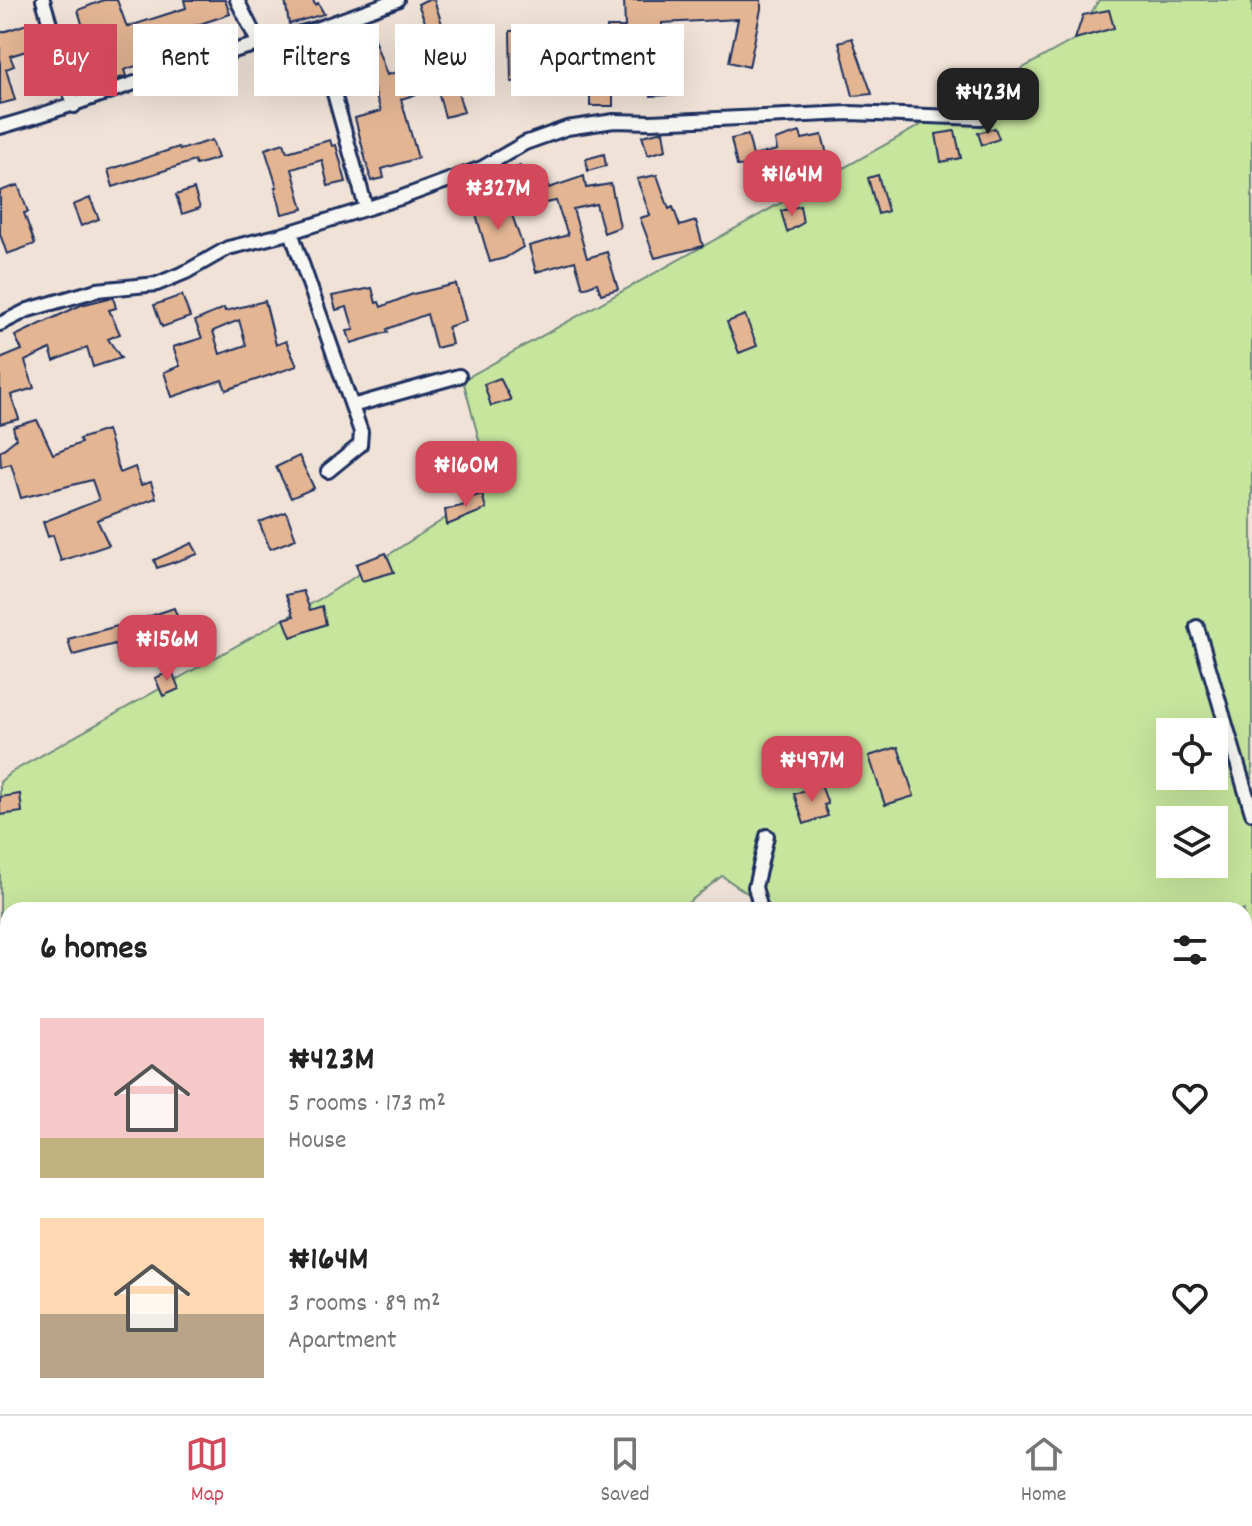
<!DOCTYPE html>
<html lang="en">
<head>
<meta charset="utf-8">
<style>
	body { margin:0; font-family:Dekko,sans-serif; background:#f6f6f6; color:#222; height:100vh; display:flex; flex-direction:column; font-size:30px; white-space:nowrap }
	* { box-sizing:border-box; margin:0 }
	p { font-size:26px; color:#767676 }
	.icon { flex:none; width:44px; height:44px; fill:none; stroke:currentColor; stroke-width:2; stroke-linecap:round; stroke-linejoin:round }
	.map { position:relative; flex:1; overflow:hidden }
	.sheet { position:absolute; left:0px; top:902px; width:1252px; height:512px; display:flex; flex-direction:column; background:#fff; border-radius:24px 24px 0 0; box-shadow:0 8px 32px #0002 }
	.sheet>* { flex:none }
	.top-card { position:absolute; left:24px; top:24px; width:800px; height:72px; display:flex; gap:16px }
	.fabs { position:absolute; left:1156px; top:718px; display:grid; gap:16px }
	.fabs a { display:grid; place-items:center; width:72px; height:72px; border-radius:0px; background:#fff; box-shadow:0 8px 32px #0002; font-size:40px }
	.price { position:absolute; translate:-50% -68px; padding:0 18px; border-radius:16px; background:#d1495b; color:#fff; font-size:26px; line-height:52px; filter:drop-shadow(0 2px 4px #0008) }
	.price::after { content:''; position:absolute; left:50%; top:48px; width:24px; height:18px; margin-left:-12px; background:inherit; clip-path:polygon(0 0,100% 0,50% 100%) }
	.price.selected { background:#222; color:#fff }
	ul { padding:0; list-style:none }
	li { display:flex; align-items:center; gap:24px; height:200px; padding:0 40px }
	li span { display:grid; place-items:center; flex:none; width:224px; height:160px; border-radius:0px; color:#555 }
	li>.icon { margin-inline-start:auto }
	span .icon { width:96px; height:96px; fill:#fffc; stroke-width:1 }
	li b { font-size:34px }
	h2 { display:flex; justify-content:space-between; align-items:center; height:96px; padding:0 40px; font-size:34px }
	.tag { padding:0 28px; border-radius:0px; background:#fff; box-shadow:0 8px 32px #0002; font-size:28px; line-height:72px }
	.tag.selected { background:#d1495b; color:#fff }
	.dock { display:flex; justify-content:space-around; align-items:center; height:112px; border-top:2px solid #e0e0e0; background:#fff; font-size:22px; color:#767676 }
	.dock a { display:grid; justify-items:center; gap:4px }
	.dock .selected { color:#d1495b }
	.map>svg:first-child { display:block }
</style>
</head>
<body>
<div class="map">
<svg width="1252" height="1414" viewBox="0 0 1252 1414">
	<rect width="100%" height="100%" fill="#f0e2d6"/>
	<filter id="ink" filterUnits="userSpaceOnUse"><feTurbulence type="fractalNoise" baseFrequency=".0125" numOctaves="2"/><feDisplacementMap in="SourceGraphic" scale="16" xChannelSelector="R" yChannelSelector="G"/><feConvolveMatrix kernelMatrix="1 2 1 2 8 2 1 2 1" color-interpolation-filters="sRGB"/></filter>
	<g filter="url(#ink)">
		<path fill="#c6e59d" stroke="#708a7e" stroke-width="2" fill-rule="evenodd" d="M 1099,0 L 1252,0 L 1252,1082 L 1244,1086 L 1244,910 L 772,910 L 722,876 L 679,910 L 8,910 L 8,1367 L 0,1371 L 0,782 L 10,773 L 325,596 L 492,488 L 463,380 L 1075,39 ZM 1170,732 L 1214,732 L 1214,776 L 1170,776 ZM 1170,820 L 1214,820 L 1214,864 L 1170,864 Z"/>
		<path fill="#e3b593" stroke="#1b2f5e" stroke-width="2" fill-rule="evenodd" d="M 104,0 L 117,0 L 127,27 L 186,8 L 184,0 L 225,0 L 230,14 L 176,32 L 182,57 L 163,64 L 161,57 L 124,70 L 126,76 L 93,86 L 79,49 L 88,44 L 78,10 Z
			M 285,0 L 313,0 L 315,5 L 318,3 L 324,14 L 289,24 Z
			M 426,0 L 434,0 L 446,36 L 460,82 L 455,83 L 464,112 L 445,117 L 437,88 L 401,99 L 418,158 L 382,169 L 384,178 L 371,181 L 355,118 L 381,111 L 367,69 L 360,72 L 342,34 L 368,22 L 387,75 L 432,61 L 436,59 L 431,37 L 418,4 Z
			M 624,0 L 761,0 L 761,9 L 749,67 L 729,62 L 738,19 L 662,23 L 667,95 L 651,96 L 649,60 L 609,60 L 607,27 L 625,27 Z
			M 1109,10 L 1114,28 L 1075,39 L 1083,15 Z
			M 27,24 L 36,48 L 10,56 L 14,66 L 6,69 L 15,100 L 0,104 L 0,33 Z
			M 538,30 L 539,74 L 527,74 L 528,81 L 511,82 L 510,31 Z
			M 852,38 L 872,94 L 853,96 L 839,42 Z
			M 590,91 L 613,91 L 613,106 L 590,106 Z
			M 995,128 L 999,139 L 982,145 L 978,133 Z
			M 663,131 L 666,150 L 648,155 L 642,136 Z
			M 955,131 L 961,158 L 941,162 L 936,134 Z
			M 800,132 L 802,139 L 822,135 L 831,170 L 794,180 L 795,185 L 778,189 L 771,164 L 737,166 L 731,139 L 748,135 L 753,156 L 777,150 L 775,140 Z
			M 212,140 L 218,158 L 196,165 L 194,161 L 113,187 L 108,170 L 179,147 L 180,150 Z
			M 330,140 L 332,146 L 336,145 L 346,182 L 328,186 L 322,160 L 292,169 L 303,209 L 282,214 L 275,187 L 277,187 L 265,149 L 284,143 L 287,152 Z
			M 604,154 L 606,166 L 588,171 L 586,159 Z
			M 520,166 L 524,178 L 545,173 L 549,188 L 584,176 L 586,188 L 611,184 L 620,227 L 604,233 L 596,204 L 573,209 L 587,258 L 607,252 L 618,289 L 601,294 L 597,283 L 583,288 L 575,261 L 536,272 L 529,246 L 568,235 L 556,201 L 514,209 L 503,173 Z
			M 657,175 L 669,209 L 673,207 L 680,226 L 696,221 L 703,246 L 655,258 L 640,218 L 650,215 L 637,179 Z
			M 878,175 L 888,211 L 878,214 L 868,178 Z
			M 18,185 L 28,212 L 24,213 L 35,244 L 7,254 L 0,234 L 0,191 Z
			M 194,189 L 200,208 L 182,214 L 176,195 Z
			M 90,198 L 99,219 L 81,226 L 73,205 Z
			M 489,203 L 491,211 L 509,206 L 523,247 L 505,258 L 490,262 L 474,208 Z
			M 800,206 L 803,223 L 787,232 L 781,211 Z
			M 456,284 L 466,321 L 448,327 L 452,344 L 436,348 L 427,314 L 387,329 L 388,332 L 351,343 L 347,331 L 354,330 L 347,307 L 336,310 L 332,296 L 372,288 L 376,303 L 379,302 L 381,307 L 413,294 Z
			M 182,295 L 190,317 L 162,327 L 154,305 Z
			M 113,297 L 116,308 L 109,310 L 120,334 L 108,339 L 121,358 L 93,367 L 87,347 L 54,361 L 50,349 L 25,361 L 34,388 L 11,395 L 19,419 L 0,424 L 0,359 L 22,350 L 15,336 L 81,305 Z
			M 265,301 L 276,345 L 286,341 L 297,366 L 226,390 L 222,380 L 172,397 L 164,372 L 180,366 L 173,347 L 202,338 L 195,321 L 224,308 L 225,311 ZM 239,320 L 246,345 L 220,354 L 213,331 Z
			M 745,315 L 757,346 L 739,353 L 727,322 Z
			M 500,378 L 511,400 L 491,406 L 484,384 Z
			M 37,420 L 53,454 L 81,443 L 79,439 L 107,430 L 120,473 L 135,467 L 141,485 L 151,482 L 156,498 L 97,520 L 109,545 L 61,561 L 53,535 L 48,537 L 43,522 L 99,500 L 92,480 L 21,498 L 11,464 L 1,467 L 0,452 L 16,439 L 13,427 Z
			M 299,456 L 314,488 L 291,498 L 276,467 Z
			M 482,494 L 486,509 L 447,525 L 445,510 L 465,505 L 463,500 Z
			M 286,512 L 296,539 L 270,549 L 259,522 Z
			M 192,543 L 198,554 L 157,568 L 154,560 Z
			M 386,553 L 394,572 L 362,581 L 356,564 Z
			M 303,591 L 310,610 L 322,606 L 326,624 L 291,637 L 284,619 L 294,616 L 286,595 Z
			M 174,608 L 180,624 L 135,639 L 140,658 L 120,663 L 115,644 L 73,655 L 71,651 L 68,639 L 133,622 Z
			M 172,671 L 179,689 L 163,696 L 155,678 Z
			M 898,747 L 914,796 L 885,805 L 869,756 Z
			M 821,785 L 828,804 L 824,805 L 828,816 L 804,824 L 794,794 Z
			M 20,794 L 22,812 L 0,815 L 0,797 Z"/>
		<g fill="none" stroke-linecap="round" stroke-linejoin="round">
			<defs>
				<path id="minor" d="M 43,0 L 74,106
					M 237,0 L 259,44 L 316,29
					M 0,127 C 88,103 172,66 259,44
					M 366,208 L 316,29 L 397,0
					M 291,232 L 361,432 L 360,445 L 328,471
					M 0,324 L 28,310 L 97,290 L 157,284 L 186,272 L 228,248 L 281,235 L 400,198 L 482,168 L 525,143 L 567,128 L 614,121 L 651,122 L 850,113 L 981,118
					M 352,406 L 459,376
					M 1197,627 L 1252,813
					M 761,910 L 755,887 L 767,836
					M 1244,1164 L 1252,1162
					M 25,1406 L 27,1414
					M 639,1406 L 640,1414
					M 898,1406 L 900,1414
					M 1221,1406 L 1222,1414
					M 442,1414 L 462,1406
					M 1102,1414 L 1134,1406"/>
			</defs>
			<use href="#minor" stroke="#1b2f5e" stroke-width="18"/>
			<use href="#minor" stroke="#f6f6f2" stroke-width="12"/>
		</g>
	</g>
</svg>
<div class="fabs">
<a><svg class="icon" aria-label="locate" viewBox="0 0 24 24"><circle cx="12" cy="12" r="6"/><path d="M12 2v4M12 18v4M2 12h4M18 12h4"/></svg></a>
<a><svg class="icon" aria-label="layers" viewBox="0 0 24 24"><path d="M12 4l9 5-9 5-9-5zM3 14l9 5 9-5"/></svg></a>
</div>
<b class="price selected" style="left:988px;top:136px">₦423M</b>
<b class="price" style="left:792px;top:218px">₦164M</b>
<b class="price" style="left:498px;top:232px">₦327M</b>
<b class="price" style="left:466px;top:509px">₦160M</b>
<b class="price" style="left:167px;top:683px">₦156M</b>
<b class="price" style="left:812px;top:804px">₦497M</b>
<div class="top-card">
<a class="tag selected">Buy</a>
<a class="tag">Rent</a>
<a class="tag">Filters</a>
<a class="tag">New</a>
<a class="tag">Apartment</a>
</div>
<section class="sheet">
<h2>6 homes<svg class="icon" aria-label="filters" viewBox="0 0 24 24"><path d="M4 7h16M4 17h16"/><circle cx="9" cy="7" r="2"/><circle cx="15" cy="17" r="2"/></svg></h2>
<ul>
<li><span style="background:linear-gradient(#f6c9c9 75%,#c2b280 0)"><svg class="icon" aria-label="home" viewBox="0 0 24 24"><path d="M3 11l9-7 9 7M6 9v11h12V9"/></svg></span><div><b>₦423M</b><p>5 rooms · 173 m²</p><p>House</p></div><svg class="icon" aria-label="heart" viewBox="0 0 24 24"><path d="M12 20l-8-8c-3-5 5-10 8-4 3-6 11-1 8 4z"/></svg></li>
<li><span style="background:linear-gradient(#ffd9b3 60%,#b9a48a 0)"><svg class="icon" aria-label="home" viewBox="0 0 24 24"><path d="M3 11l9-7 9 7M6 9v11h12V9"/></svg></span><div><b>₦164M</b><p>3 rooms · 89 m²</p><p>Apartment</p></div><svg class="icon" aria-label="heart" viewBox="0 0 24 24"><path d="M12 20l-8-8c-3-5 5-10 8-4 3-6 11-1 8 4z"/></svg></li>
</ul>
</section>
</div>
<nav class="dock">
<a class="selected"><svg class="icon" aria-label="map" viewBox="0 0 24 24"><path d="M3 6l6-2 6 2 6-2v14l-6 2-6-2-6 2zM9 4v14M15 6v14"/></svg>Map</a>
<a><svg class="icon" aria-label="saved" viewBox="0 0 24 24"><path d="M7 4h10v16l-5-4-5 4z"/></svg>Saved</a>
<a><svg class="icon" aria-label="home" viewBox="0 0 24 24"><path d="M3 11l9-7 9 7M6 9v11h12V9"/></svg>Home</a>
</nav>
</body>
</html>
